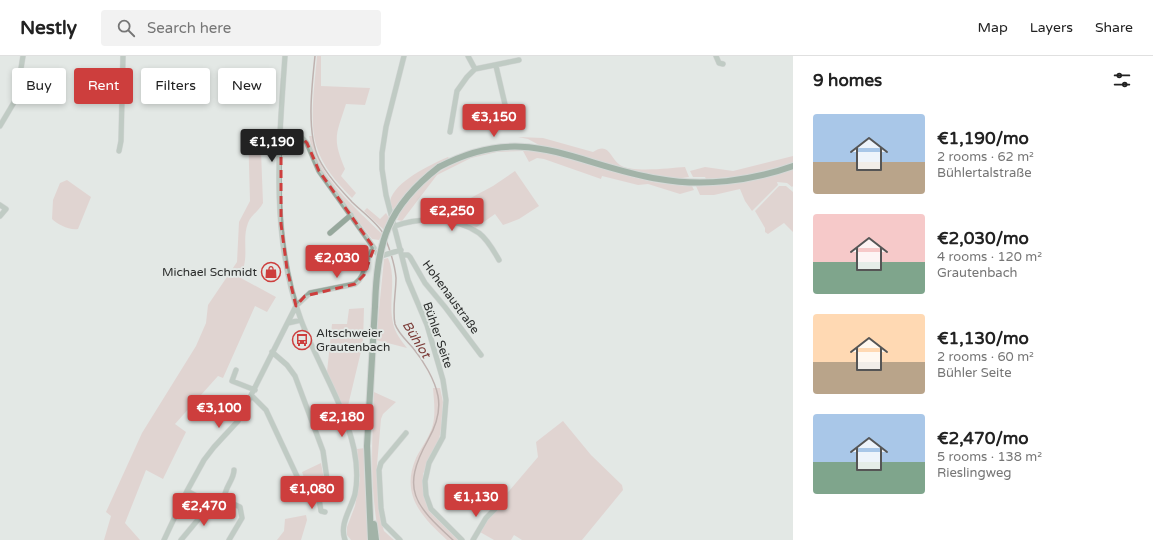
<!DOCTYPE html>
<html lang="en">
<head>
<meta charset="utf-8">
<style>
	body { margin:0; font-family:"Varela Round",sans-serif; background:#f2f2f2; color:#222; height:100vh; display:flex; flex-direction:column; font-size:15px; white-space:nowrap }
	* { box-sizing:border-box; margin:0 }
	p { font-size:13px; color:#767676 }
	.icon { flex:none; width:22px; height:22px; fill:none; stroke:currentColor; stroke-width:2; stroke-linecap:round; stroke-linejoin:round }
	.map { position:relative; flex:1; overflow:hidden }
	.side { display:flex; flex-direction:column; background:#fff; width:360px }
	.side>* { flex:none }
	.top-card { position:absolute; left:12px; top:12px; width:380px; height:36px; display:flex; gap:8px }
	.price { position:absolute; translate:-50% -34px; padding:0 9px; border-radius:4px; background:#cd3e3d; color:#fff; font-size:13px; line-height:26px; filter:drop-shadow(0 1px 2px #0008) }
	.price::after { content:''; position:absolute; left:50%; top:24px; width:12px; height:9px; margin-left:-6px; background:inherit; clip-path:polygon(0 0,100% 0,50% 100%) }
	.price.active { background:#222; color:#fff }
	ul { padding:0; list-style:none }
	li { display:flex; align-items:center; gap:12px; height:100px; padding:0 20px }
	li span { display:grid; place-items:center; flex:none; width:112px; height:80px; border-radius:4px; color:#555 }
	li>.icon { margin-inline-start:auto }
	span .icon { width:48px; height:48px; fill:#fffc; stroke-width:1 }
	li b { font-size:17px }
	h2 { display:flex; justify-content:space-between; align-items:center; height:48px; padding:0 20px; font-size:17px }
	.pill { padding:0 14px; border-radius:4px; background:#fff; box-shadow:0 2px 6px #0003; font-size:14px; line-height:36px }
	.pill.active { background:#cd3e3d; color:#fff }
	header { display:flex; align-items:center; gap:24px; box-sizing:border-box; height:56px; padding:0 20px; background:#fff; border-bottom:1px solid #e0e0e0 }
	header strong { font-size:19px }
	nav { display:flex; gap:22px; margin-inline-start:auto; font-size:14px }
	.search { width:280px; height:36px; background:#f2f2f2; display:flex; align-items:center; gap:10px; box-sizing:border-box; padding:0 14px; border-radius:4px; color:#767676; font-size:15px }
	main { display:flex; flex:1; min-height:0 }
	.map>svg:first-child { display:block }
</style>
</head>
<body>
<header>
<strong>Nestly</strong>
<div class="search"><svg class="icon" aria-label="search" viewBox="0 0 24 24"><circle cx="10" cy="10" r="6"/><path d="M15 15l6 6"/></svg>Search here</div>
<nav><a>Map</a><a>Layers</a><a>Share</a></nav>
</header>
<main>
<div class="map">
<svg width="793" height="484" viewBox="0 0 793 484">
	<rect width="100%" height="100%" fill="#e3e8e5"/>
	<path fill="#dcbdb9" d="M 317,0 L 321,0 L 321,30 L 370,32 L 365,49 L 346,48 C 336,79 332,82 345,113 L 341,120 L 356,137 L 352,142 C 337,127 322,110 316,89 C 309,66 315,25 317,0 Z
		M 248,74 L 277,74 L 277,83 L 265,87 L 261,95 L 263,147 C 259,155 251,159 248,167 C 241,185 251,203 239,221 L 276,241 L 267,256 L 255,250 L 223,322 L 218,320 L 175,368 L 186,376 L 163,423 L 146,414 L 125,467 L 140,484 L 104,484 L 111,460 L 106,456 L 142,377 L 196,290 L 206,267 L 208,249 L 237,206 L 239,166 L 250,145 Z
		M 309,80 L 312,80 C 317,121 354,150 382,178 L 379,184 L 372,183 C 349,152 316,119 309,80 Z
		M 518,81 L 543,82 L 593,96 C 609,85 610,102 620,109 C 632,117 670,112 685,111 L 689,121 L 675,123 L 637,116 L 539,89 L 528,83 Z
		M 508,93 L 537,94 L 632,121 L 658,127 L 692,130 L 694,134 L 680,138 L 648,128 L 638,129 L 602,120 L 601,123 L 544,103 L 537,102 L 529,106 L 523,95 L 497,96 L 471,102 L 437,119 L 402,165 L 397,164 C 399,161 399,158 400,156 C 402,150 409,143 413,139 C 439,109 471,98 508,93 Z
		M 793,100 L 793,107 L 744,120 L 706,123 L 705,121 L 693,121 L 690,115 L 705,111 L 733,115 Z
		M 448,101 L 449,102 C 427,114 407,133 393,154 L 390,145 C 395,125 430,109 448,101 Z
		M 793,113 L 793,130 L 792,131 L 787,127 L 777,126 L 778,129 L 752,155 L 745,145 L 740,133 L 714,139 L 700,139 L 696,130 L 737,127 Z
		M 515,115 L 539,150 L 519,163 L 503,169 L 495,158 L 474,173 L 455,167 L 471,158 L 465,145 L 493,130 Z
		M 67,124 L 91,141 L 78,173 C 70,175 57,168 52,163 L 53,144 L 60,127 Z
		M 779,130 L 786,130 L 793,136 L 793,176 L 784,167 L 768,178 L 765,176 L 765,172 L 755,155 Z
		M 367,152 L 380,163 L 386,157 L 389,162 L 384,174 L 364,155 Z
		M 388,202 C 397,222 388,246 393,267 C 395,277 401,284 407,292 L 376,284 L 384,203 Z
		M 364,252 L 363,287 L 346,358 L 327,316 L 332,268 L 347,268 L 349,253 Z
		M 433,332 L 440,332 L 443,346 L 441,373 L 439,384 L 423,418 L 423,432 L 429,455 L 458,484 L 447,484 C 422,461 400,439 416,402 C 421,392 428,383 432,372 C 436,359 434,345 433,332 Z
		M 374,336 L 396,346 L 383,358 L 381,363 L 377,409 L 382,468 L 384,475 L 394,484 L 380,484 C 369,435 372,385 374,336 Z
		M 563,365 L 591,399 L 622,429 L 623,434 L 582,484 L 522,484 L 514,479 L 511,484 L 494,484 L 480,476 L 486,462 L 538,401 L 536,386 Z
		M 365,392 L 364,412 L 368,481 L 367,484 L 351,484 L 347,479 L 347,471 L 355,450 L 360,422 L 357,393 Z
		M 321,407 L 324,423 L 318,433 L 308,432 L 302,416 Z
		M 306,459 L 307,464 L 301,484 L 277,484 L 284,475 L 285,463 Z"/>
	<g fill="none" stroke-linecap="round" stroke-linejoin="round">
		<path stroke="#93726e" stroke-width="1.5" d="M 315,0 C 312,29 306,76 319,103 C 327,119 340,133 352,146 C 361,155 379,168 384,179
			M 386,184 C 391,197 395,209 396,222 C 396,237 392,253 395,268 C 398,277 407,285 413,292 C 423,304 435,324 438,340 C 441,356 436,370 428,384 C 400,434 415,449 453,484"/>
		<defs>
			<path id="minor" d="M 285,0 C 279,87 270,180 301,264 C 317,307 344,347 354,393 C 357,408 358,423 355,438 C 351,453 339,468 345,484
				M 404,0 L 386,71 L 382,97 L 382,113 L 386,139 L 408,224 L 427,269 L 443,324 L 446,344 L 443,381 L 429,407 L 425,425 L 426,439 L 431,453 L 462,484
				M 468,0 L 475,13
				M 716,0 L 719,7 L 723,8
				M 496,10 L 507,57
				M 0,70 L 16,43 L 23,0
				M 450,76 L 457,35 L 467,21 L 475,13 L 519,4
				M 119,95 L 121,85 L 123,0
				M 0,149 L 6,153 L 0,160
				M 395,170 C 419,161 456,161 479,177 C 487,183 494,195 499,204
				M 330,177 L 351,159
				M 377,197 L 381,200 L 401,194
				M 402,199 L 408,199 L 410,201 L 425,227 L 445,251 L 481,299
				M 288,267 L 301,264
				M 236,314 L 232,325 L 255,334
				M 252,340 L 266,354 L 303,433 L 309,437 L 318,437 L 322,433 L 327,423 L 323,395 L 295,320 L 287,309 L 272,296
				M 187,435 L 215,450 L 229,446 L 240,451 L 242,462 L 229,484
				M 318,437 L 321,455 L 325,456
				M 224,446 C 223,432 234,425 234,414
				M 164,484 L 187,435 L 204,404 L 214,391 L 238,365 L 296,250 L 310,237 L 355,228 C 368,218 364,203 374,192 L 319,115 L 307,87 L 301,81 L 281,76
				M 181,484 L 211,448
				M 400,484 L 384,468 L 381,452 L 379,414 L 381,407 L 406,377
				M 473,484 L 486,462 L 495,453"/>
			<path id="major" d="M 439,111 C 526,65 574,109 659,123 C 703,131 751,125 793,110
				M 374,468 L 376,484
				M 371,484 L 367,390 L 375,250"/>
		</defs>
		<use href="#minor" stroke="#c2c6c4" stroke-width="6"/>
		<use href="#major" stroke="#c2c6c4" stroke-width="8"/>
		<use href="#minor" stroke="#96a89c" stroke-width="5"/>
		<use href="#major" stroke="#52735e" stroke-width="6"/>
		<defs>
			<path id="major-bridge" d="M 375,250 C 377,186 387,151 439,111"/>
		</defs>
		<use href="#major-bridge" stroke="#c2c6c4" stroke-width="8" stroke-linecap="butt"/>
		<use href="#major-bridge" stroke="#52735e" stroke-width="6"/>
	</g>
	<path d="M0 0H793V484H0ZM 281,76 L 301,81 L 307,87 L 319,115 L 374,192 L 364,219 L 355,228 L 305,240 L 296,250 L 287,213 L 281,168 Z" fill="#e3e8e5" fill-opacity=".55" fill-rule="evenodd"/>
	<path fill="none" stroke="#cd3e3d" stroke-width="3" stroke-dasharray="8 5" stroke-linejoin="round" d="M 281,76 L 301,81 L 307,87 L 319,115 L 374,192 L 364,219 L 355,228 L 305,240 L 296,250 L 287,213 L 281,168 Z"/>
	<defs>
		<symbol id="shop-ring" viewBox="-11 -11 22 22"><circle r="9.5" fill="#e3e8e5" stroke="#cd3e3d" stroke-width="1.5"/><path d="M-5-2.5h2.3a2.7 3.5 0 0 1 5.4 0H5L5.5 6h-11ZM-1.5-2.5h3a1.5 2.3 0 0 0-3 0Z" fill="#cd3e3d"/></symbol>
		<symbol id="bus-ring" viewBox="-11 -11 22 22"><circle r="9.5" fill="#e3e8e5" stroke="#cd3e3d" stroke-width="1.5"/><path d="M-5-6H5V4H4V6H2V4H-2V6H-4V4H-5ZM-3.5-4V0h7V-4ZM-3.5 1.2v1.5H-2V1.2ZM2 1.2v1.5H3.5V1.2Z" fill="#cd3e3d"/></symbol>
	</defs>
	<g fill-rule="evenodd">
		<use href="#shop-ring" x="260" y="205" width="22" height="22"/>
		<use href="#bus-ring" x="291" y="273" width="22" height="22"/>
	</g>
	<g text-anchor="middle" stroke-width="4" stroke-linejoin="round" paint-order="stroke">
		<g font-size="12" fill="#2b2d2c" stroke="#e3e8e5" text-anchor="end">
			<text x="257" y="220">Michael Schmidt</text>
			<text x="316" y="281" text-anchor="start">Altschweier<tspan x="316" dy="14">Grautenbach</tspan></text>
		</g>
		<g font-size="12" fill="#2b2d2c" stroke="#e3e8e5">
			<text transform="translate(451 241) rotate(54)" y="4">Hohenaustraße</text>
			<text transform="translate(438 279) rotate(71)" y="4">Bühler Seite</text>
		</g>
		<g font-size="13" font-style="italic" fill="#7b3b37" stroke="#e3e8e5">
			<text transform="translate(417 283) rotate(58)" y="5">Bühlot</text>
		</g>
	</g>
</svg>
<b class="price" style="left:494px;top:82px">€3,150</b>
<b class="price active" style="left:272px;top:107px">€1,190</b>
<b class="price" style="left:452px;top:176px">€2,250</b>
<b class="price" style="left:337px;top:223px">€2,030</b>
<b class="price" style="left:219px;top:373px">€3,100</b>
<b class="price" style="left:342px;top:382px">€2,180</b>
<b class="price" style="left:312px;top:454px">€1,080</b>
<b class="price" style="left:476px;top:462px">€1,130</b>
<b class="price" style="left:204px;top:471px">€2,470</b>
<div class="top-card">
<a class="pill">Buy</a>
<a class="pill active">Rent</a>
<a class="pill">Filters</a>
<a class="pill">New</a>
</div>
</div>
<section class="side">
<h2>9 homes<svg class="icon" aria-label="filters" viewBox="0 0 24 24"><path d="M4 7h16M4 17h16"/><circle cx="9" cy="7" r="2"/><circle cx="15" cy="17" r="2"/></svg></h2>
<ul>
<li><span style="background:linear-gradient(#a9c7e8 60%,#b9a48a 0)"><svg class="icon" aria-label="home" viewBox="0 0 24 24"><path d="M3 11l9-7 9 7M6 9v11h12V9"/></svg></span><div><b>€1,190/mo</b><p>2 rooms · 62 m²</p><p>Bühlertalstraße</p></div></li>
<li><span style="background:linear-gradient(#f6c9c9 60%,#7fa58c 0)"><svg class="icon" aria-label="home" viewBox="0 0 24 24"><path d="M3 11l9-7 9 7M6 9v11h12V9"/></svg></span><div><b>€2,030/mo</b><p>4 rooms · 120 m²</p><p>Grautenbach</p></div></li>
<li><span style="background:linear-gradient(#ffd9b3 60%,#b9a48a 0)"><svg class="icon" aria-label="home" viewBox="0 0 24 24"><path d="M3 11l9-7 9 7M6 9v11h12V9"/></svg></span><div><b>€1,130/mo</b><p>2 rooms · 60 m²</p><p>Bühler Seite</p></div></li>
<li><span style="background:linear-gradient(#a9c7e8 60%,#7fa58c 0)"><svg class="icon" aria-label="home" viewBox="0 0 24 24"><path d="M3 11l9-7 9 7M6 9v11h12V9"/></svg></span><div><b>€2,470/mo</b><p>5 rooms · 138 m²</p><p>Rieslingweg</p></div></li>
</ul>
</section>
</main>
</body>
</html>
